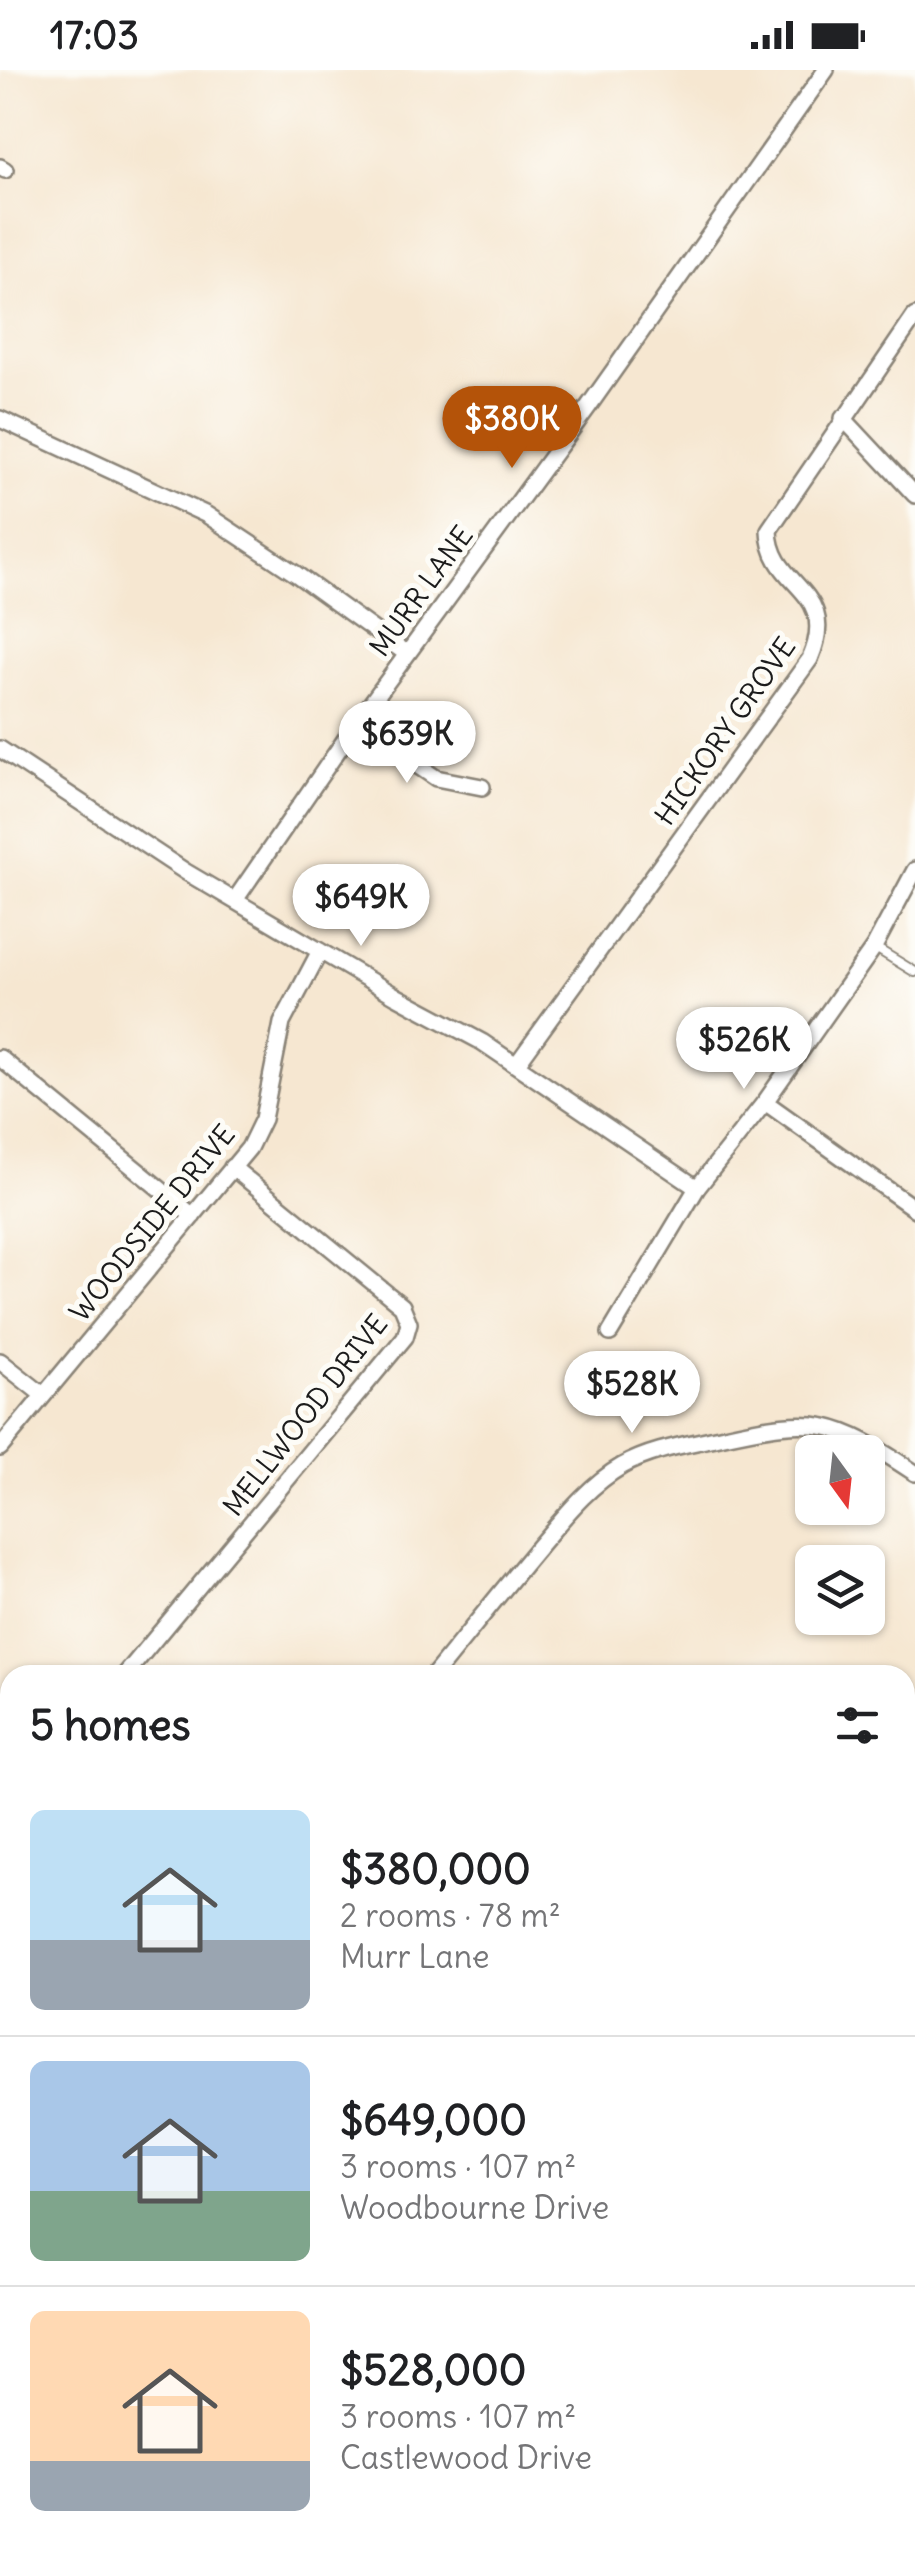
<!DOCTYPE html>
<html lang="en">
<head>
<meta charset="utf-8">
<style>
	body { margin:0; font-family:Delius,sans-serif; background:#f6f6f6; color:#202124; height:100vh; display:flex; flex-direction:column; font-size:38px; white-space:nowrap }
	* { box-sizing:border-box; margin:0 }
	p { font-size:32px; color:#757577 }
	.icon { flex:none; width:55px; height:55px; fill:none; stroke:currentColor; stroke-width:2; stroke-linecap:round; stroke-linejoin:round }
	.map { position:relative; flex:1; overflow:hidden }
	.details { position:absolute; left:0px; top:1595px; width:915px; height:892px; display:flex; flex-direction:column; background:#fff; border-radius:30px 30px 0 0; box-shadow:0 2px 8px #0004 }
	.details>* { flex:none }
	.needle { width:65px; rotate:165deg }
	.tools { position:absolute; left:795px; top:1365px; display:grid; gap:20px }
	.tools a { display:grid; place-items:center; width:90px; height:90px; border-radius:15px; background:#fff; box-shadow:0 2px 8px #0004; font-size:50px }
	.price { position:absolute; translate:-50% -85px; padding:0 22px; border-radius:35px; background:#fff; color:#222; font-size:32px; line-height:65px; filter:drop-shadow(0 2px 5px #0008) }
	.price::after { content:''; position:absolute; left:50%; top:60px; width:30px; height:22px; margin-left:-15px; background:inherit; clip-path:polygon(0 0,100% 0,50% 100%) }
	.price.current { background:#b45309; color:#fff }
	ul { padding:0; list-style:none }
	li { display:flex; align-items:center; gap:30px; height:250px; padding:0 30px }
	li+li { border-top:2px solid #e0e0e0 }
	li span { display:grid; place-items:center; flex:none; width:280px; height:200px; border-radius:15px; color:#555 }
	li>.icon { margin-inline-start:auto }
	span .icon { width:120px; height:120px; fill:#fffc; stroke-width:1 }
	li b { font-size:42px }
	h2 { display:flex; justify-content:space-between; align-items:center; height:120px; padding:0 30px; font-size:42px }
	.status { display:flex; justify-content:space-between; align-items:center; height:70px; padding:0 50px; background:#fff; direction:ltr }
	.status svg { height:28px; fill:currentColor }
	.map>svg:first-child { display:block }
</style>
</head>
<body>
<div class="status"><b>17:03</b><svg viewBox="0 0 49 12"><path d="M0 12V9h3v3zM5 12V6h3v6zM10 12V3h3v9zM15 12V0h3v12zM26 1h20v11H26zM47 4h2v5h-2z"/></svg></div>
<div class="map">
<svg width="915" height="2487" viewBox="0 0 915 2487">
	<rect width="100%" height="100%" fill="#fdfcf7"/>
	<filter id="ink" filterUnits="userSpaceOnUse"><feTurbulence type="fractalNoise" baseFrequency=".01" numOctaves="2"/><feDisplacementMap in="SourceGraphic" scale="20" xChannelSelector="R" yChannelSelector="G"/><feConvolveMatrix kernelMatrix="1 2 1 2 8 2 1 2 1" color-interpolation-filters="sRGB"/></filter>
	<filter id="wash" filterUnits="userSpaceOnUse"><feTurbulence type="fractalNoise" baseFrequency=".0048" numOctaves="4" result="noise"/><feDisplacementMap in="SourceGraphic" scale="40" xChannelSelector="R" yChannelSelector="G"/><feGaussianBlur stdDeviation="2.25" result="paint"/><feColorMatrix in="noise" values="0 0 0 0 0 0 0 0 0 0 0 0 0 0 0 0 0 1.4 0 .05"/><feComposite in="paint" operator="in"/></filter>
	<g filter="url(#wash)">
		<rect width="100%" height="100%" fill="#f6e7d1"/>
	</g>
	<g filter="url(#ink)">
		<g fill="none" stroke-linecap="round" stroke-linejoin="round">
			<defs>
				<path id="service" d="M 874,877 L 915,902"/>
				<path id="minor" d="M 0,97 L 5,100
					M 843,348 L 915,425
					M 0,349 L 207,445 L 296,504 L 407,584
					M 356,654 L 436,708 L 482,717
					M 0,679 L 186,802 L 396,926 L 482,972 L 697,1118
					M 235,830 L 356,654 L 588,337 L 826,0
					M 0,988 L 193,1146
					M 517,994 L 810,589 C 841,518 770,519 769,460 L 915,246
					M 765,1032 L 915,1139
					M 610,1263 L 697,1118 L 765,1032 L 874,877 L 915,800
					M 0,1291 L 43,1325
					M 0,1378 L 249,1078 L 263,1049 L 282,953 L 320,881
					M 125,1605 L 405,1267 L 409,1253 L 402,1236 L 232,1097
					M 434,1605 C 469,1562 504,1518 540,1475 C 564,1447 589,1415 622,1396 C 652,1379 690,1374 724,1366 C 818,1345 835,1350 915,1403
					M 905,1725 L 915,1720
					M 0,1763 L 10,1751
					M 905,1763 L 915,1758
					M 905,2018 L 915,2019
					M 0,2136 L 10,2124
					M 905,2437 L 915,2427
					M 91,2478 L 102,2487
					M 470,2478 L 481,2487
					M 762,2478 L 765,2487
					M 30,2487 L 38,2478
					M 802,2487 L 828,2478"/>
			</defs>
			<use href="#service" stroke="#898276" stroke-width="12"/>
			<use href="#minor" stroke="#898276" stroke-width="20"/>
			<use href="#service" stroke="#fff" stroke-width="8"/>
			<use href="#minor" stroke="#fff" stroke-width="15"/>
		</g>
	</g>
	<g text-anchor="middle" stroke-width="10" stroke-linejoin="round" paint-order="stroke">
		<g font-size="28" fill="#1c1c1c" stroke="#fdfcf7">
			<text transform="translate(421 521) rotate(-54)" y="10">MURR LANE</text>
			<text transform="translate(725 661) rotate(-55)" y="10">HICKORY GROVE</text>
			<text transform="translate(152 1153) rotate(-51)" y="10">WOODSIDE DRIVE</text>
			<text transform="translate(305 1345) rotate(-52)" y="10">MELLWOOD DRIVE</text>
		</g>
	</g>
</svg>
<div class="tools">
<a><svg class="needle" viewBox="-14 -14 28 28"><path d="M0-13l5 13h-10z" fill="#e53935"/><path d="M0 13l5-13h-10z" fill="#757577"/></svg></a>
<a><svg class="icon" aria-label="layers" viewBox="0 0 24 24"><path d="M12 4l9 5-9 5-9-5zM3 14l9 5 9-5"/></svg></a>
</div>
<b class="price current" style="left:512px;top:401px">$380K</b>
<b class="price" style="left:407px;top:716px">$639K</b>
<b class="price" style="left:361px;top:879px">$649K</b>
<b class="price" style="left:744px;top:1022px">$526K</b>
<b class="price" style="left:632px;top:1366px">$528K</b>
<section class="details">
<h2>5 homes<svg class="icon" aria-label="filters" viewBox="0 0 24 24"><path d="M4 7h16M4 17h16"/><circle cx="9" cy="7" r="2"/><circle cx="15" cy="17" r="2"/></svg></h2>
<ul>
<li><span style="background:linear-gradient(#bfe0f5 65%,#9aa5b1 0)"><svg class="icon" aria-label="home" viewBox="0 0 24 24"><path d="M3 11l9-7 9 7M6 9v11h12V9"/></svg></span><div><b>$380,000</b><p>2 rooms · 78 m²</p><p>Murr Lane</p></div></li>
<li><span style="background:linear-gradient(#a9c7e8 65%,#7fa58c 0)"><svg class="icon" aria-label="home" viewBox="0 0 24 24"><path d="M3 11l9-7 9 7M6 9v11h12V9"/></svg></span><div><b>$649,000</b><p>3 rooms · 107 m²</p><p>Woodbourne Drive</p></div></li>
<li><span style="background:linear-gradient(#ffd9b3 75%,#9aa5b1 0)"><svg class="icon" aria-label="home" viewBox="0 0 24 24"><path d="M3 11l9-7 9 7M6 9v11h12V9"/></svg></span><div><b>$528,000</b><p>3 rooms · 107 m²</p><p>Castlewood Drive</p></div></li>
</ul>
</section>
</div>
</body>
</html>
